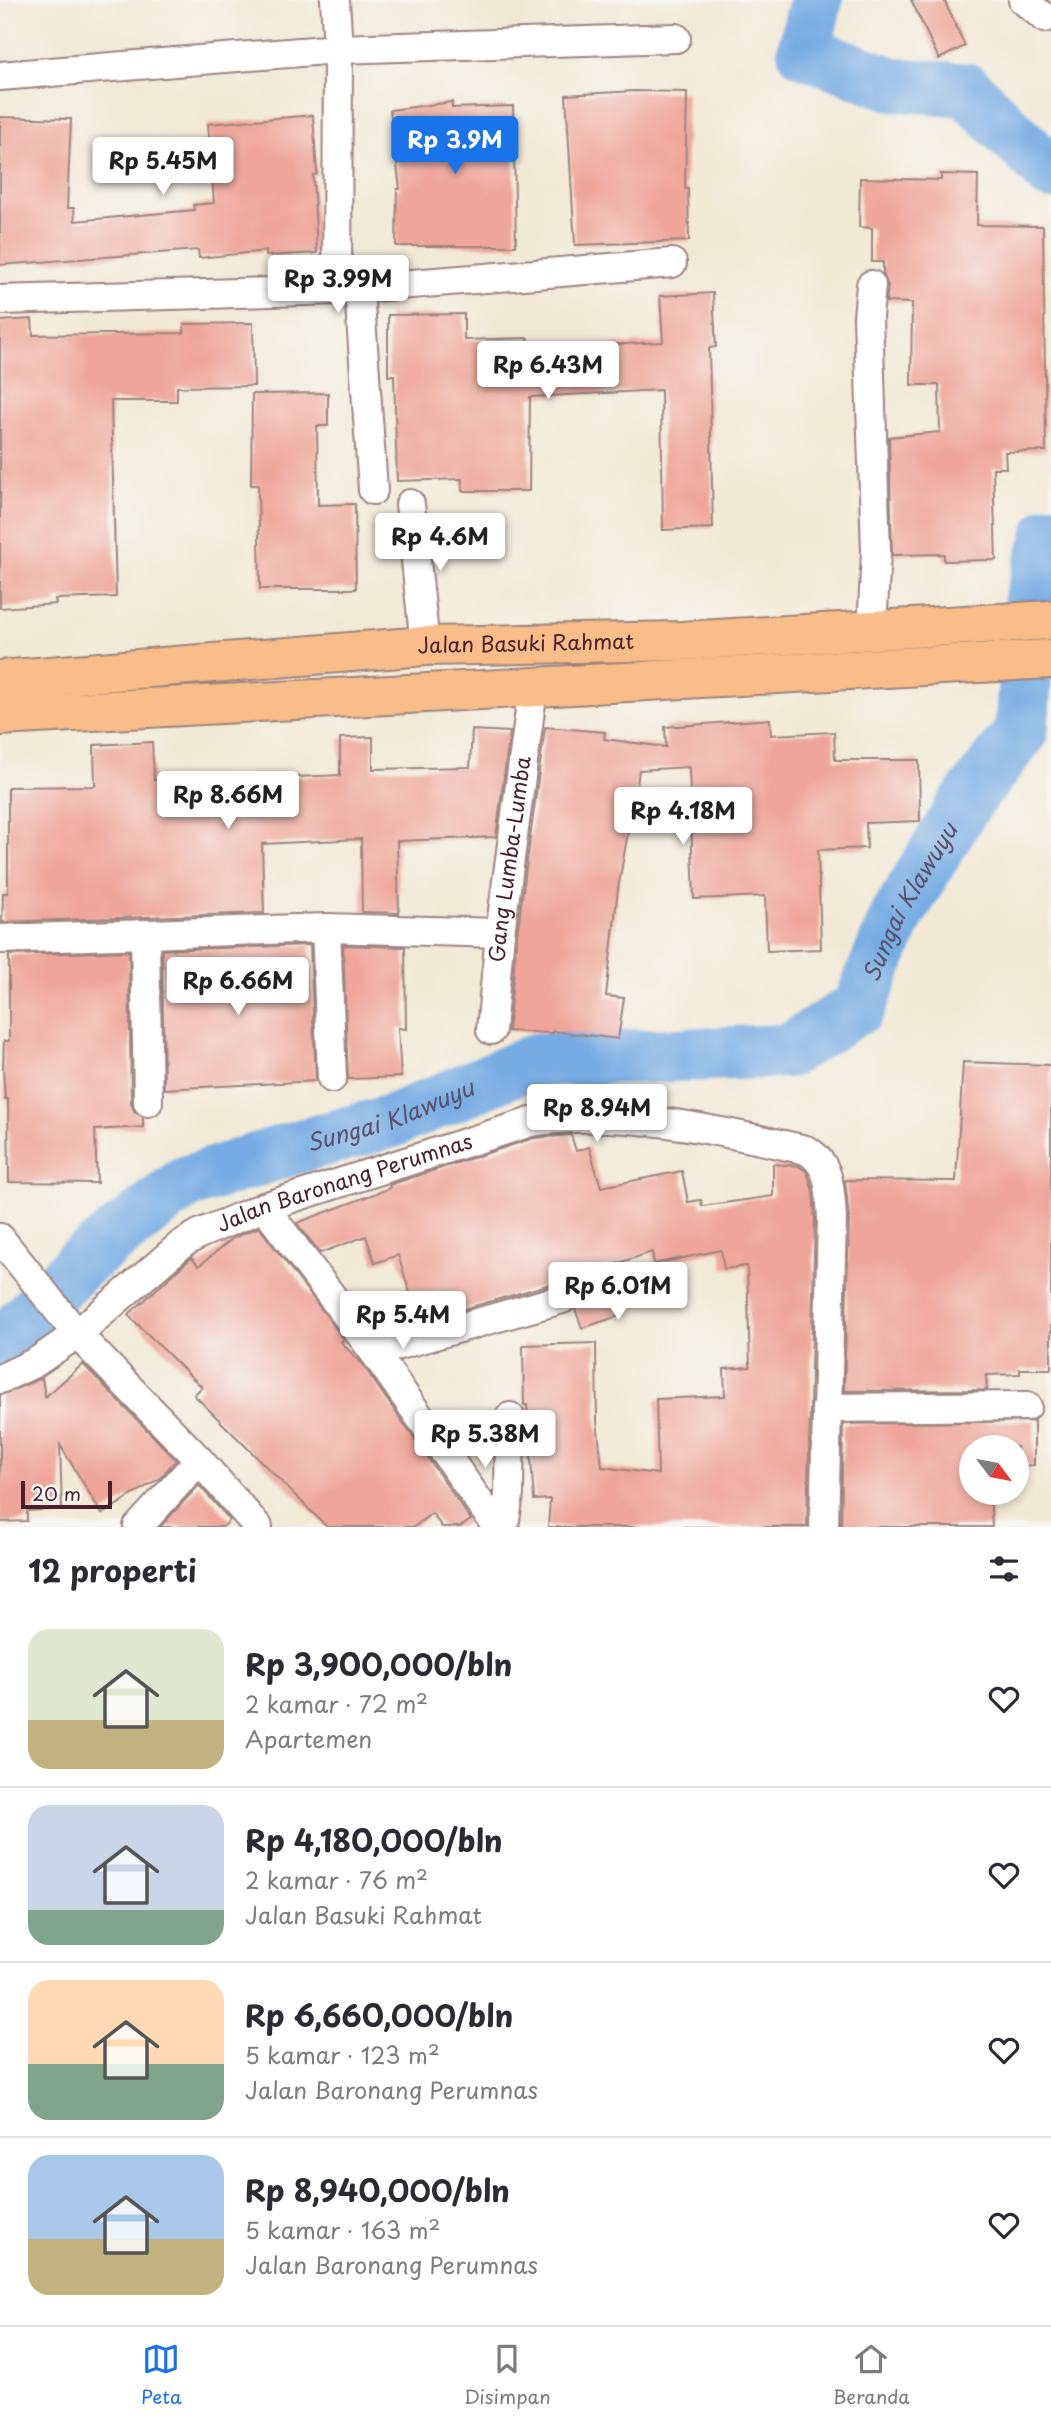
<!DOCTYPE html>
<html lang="id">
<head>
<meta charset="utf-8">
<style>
	body { margin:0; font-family:"Playpen Sans",sans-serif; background:#f7f7f7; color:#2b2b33; height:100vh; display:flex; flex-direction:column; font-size:26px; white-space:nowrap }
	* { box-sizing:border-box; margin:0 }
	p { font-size:23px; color:#7c7c81 }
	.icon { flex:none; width:38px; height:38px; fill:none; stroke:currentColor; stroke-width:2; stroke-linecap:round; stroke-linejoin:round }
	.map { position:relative; height:1527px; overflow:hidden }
	.sheet { display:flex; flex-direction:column; background:#fff; flex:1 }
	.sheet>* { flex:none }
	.needle { width:46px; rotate:122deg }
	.tools { position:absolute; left:959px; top:1435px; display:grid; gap:14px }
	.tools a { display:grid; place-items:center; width:70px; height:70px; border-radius:50%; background:#fff; box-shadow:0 4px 10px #0003; font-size:35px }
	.scale { position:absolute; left:21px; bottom:18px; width:91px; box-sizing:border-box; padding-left:7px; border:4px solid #4a1f2b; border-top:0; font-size:19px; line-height:24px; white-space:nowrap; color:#4a1f2b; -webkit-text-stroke:5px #f6f6f2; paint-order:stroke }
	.price { position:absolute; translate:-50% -60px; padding:0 16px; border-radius:7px; background:#fff; color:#222; font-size:23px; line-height:46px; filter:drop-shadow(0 2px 4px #0008) }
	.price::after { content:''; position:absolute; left:50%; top:42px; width:21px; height:16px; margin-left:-10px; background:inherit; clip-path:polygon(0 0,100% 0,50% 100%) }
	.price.on { background:#1a73e8; color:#fff }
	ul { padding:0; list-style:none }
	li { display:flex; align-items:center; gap:21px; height:175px; padding:0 28px }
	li+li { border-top:2px solid #e1e1e2 }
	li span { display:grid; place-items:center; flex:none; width:196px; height:140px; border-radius:21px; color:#555 }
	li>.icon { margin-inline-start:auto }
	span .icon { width:84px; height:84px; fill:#fffc; stroke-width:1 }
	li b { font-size:30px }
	h2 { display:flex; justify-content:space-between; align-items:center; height:84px; padding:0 28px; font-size:30px }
	.tab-bar { display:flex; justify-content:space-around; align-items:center; height:98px; border-top:2px solid #e1e1e2; background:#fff; font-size:19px; color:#7c7c81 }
	.tab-bar a { display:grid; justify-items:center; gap:4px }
	.tab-bar .on { color:#1a73e8 }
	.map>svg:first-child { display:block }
</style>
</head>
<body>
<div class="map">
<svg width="1051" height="1527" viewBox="0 0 1051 1527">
	<rect width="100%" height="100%" fill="#f6f6f2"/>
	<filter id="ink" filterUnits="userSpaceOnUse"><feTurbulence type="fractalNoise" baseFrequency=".0143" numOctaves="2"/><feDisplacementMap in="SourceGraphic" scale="14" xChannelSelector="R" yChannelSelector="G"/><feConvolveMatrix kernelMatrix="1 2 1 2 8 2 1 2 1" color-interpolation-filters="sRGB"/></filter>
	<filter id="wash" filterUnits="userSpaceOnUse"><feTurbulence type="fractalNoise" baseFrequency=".00686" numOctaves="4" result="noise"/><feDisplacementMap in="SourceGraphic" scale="28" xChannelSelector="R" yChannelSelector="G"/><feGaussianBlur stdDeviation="1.57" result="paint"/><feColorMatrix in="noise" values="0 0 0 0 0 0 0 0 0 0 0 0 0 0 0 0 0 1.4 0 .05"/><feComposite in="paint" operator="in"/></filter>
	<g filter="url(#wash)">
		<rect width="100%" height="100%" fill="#f2e9d5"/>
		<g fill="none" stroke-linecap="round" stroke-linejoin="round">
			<g stroke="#76abe3" stroke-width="54">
				<path d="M 816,0 L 804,51 L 892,84 L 967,90 L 1051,173"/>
				<path id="s1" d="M 0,1356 L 21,1325 L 78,1265 L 185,1183 L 290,1149 L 392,1121 L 536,1060 L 788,1051 L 859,1007 L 897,916 L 962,808 L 1021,732 L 1031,598 L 1051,532"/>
			</g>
		</g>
		<g id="blocks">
			<path fill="#efa599" d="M 911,0 L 944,0 L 965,46 L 939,59 Z
				M 635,91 L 687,92 L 685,189 L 688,189 L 689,241 L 575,245 L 566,95 Z
				M 452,102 L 452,108 L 513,106 L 516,246 L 396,246 L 397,189 L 400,189 L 390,110 Z
				M 313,115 L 317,174 L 313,175 L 317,253 L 266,256 L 266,251 L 199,258 L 198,250 L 0,265 L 0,117 L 71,119 L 67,208 L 74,208 L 75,221 L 194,210 L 193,205 L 214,203 L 208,124 Z
				M 941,174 L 978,175 L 977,225 L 1043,226 L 1046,451 L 1005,452 L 1006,468 L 993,468 L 996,560 L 944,561 L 944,554 L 892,555 L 889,437 L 940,432 L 939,385 L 911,385 L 912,303 L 886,302 L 888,286 L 883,274 L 883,262 L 872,262 L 872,228 L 859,227 L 860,178 L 941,180 Z
				M 713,293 L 716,347 L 709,348 L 713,528 L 663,530 L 661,390 L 530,397 L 529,491 L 462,491 L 462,479 L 397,481 L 394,375 L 388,376 L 388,315 L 464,314 L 464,340 L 528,338 L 529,349 L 663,342 L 660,296 Z
				M 32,319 L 33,335 L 184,333 L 184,324 L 253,323 L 254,386 L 177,387 L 177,401 L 111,401 L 116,597 L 55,599 L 56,604 L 0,608 L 0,321 Z
				M 328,393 L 328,426 L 317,426 L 318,505 L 355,504 L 356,589 L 260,589 L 258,485 L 251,485 L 252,394 Z
				M 770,719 L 771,735 L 834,732 L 835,760 L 919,760 L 920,821 L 866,823 L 867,848 L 818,850 L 821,949 L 767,951 L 765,896 L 694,899 L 689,767 L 639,770 L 631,832 L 628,832 L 618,889 L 606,996 L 624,998 L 618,1039 L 553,1031 L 553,1033 L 508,1031 L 517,935 L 545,727 L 605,732 L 604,739 L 666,747 L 665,727 Z
				M 472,730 L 510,732 L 496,837 L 397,841 L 399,913 L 362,912 L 361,839 L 262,844 L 264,913 L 2,922 L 3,893 L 8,893 L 8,787 L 95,786 L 94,745 L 152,742 L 154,780 L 227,780 L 340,775 L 340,738 L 373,737 L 373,769 L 470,767 Z
				M 310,945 L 316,1081 L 164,1089 L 162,950 Z
				M 343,945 L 405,947 L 406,1029 L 398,1028 L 401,1077 L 348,1079 Z
				M 129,951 L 131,1102 L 134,1111 L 143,1117 L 143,1127 L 95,1130 L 97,1183 L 9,1182 L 8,1099 L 5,1099 L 3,1069 L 4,1041 L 9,1041 L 9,955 Z
				M 963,1062 L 1051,1065 L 1051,1369 L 1020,1369 L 1020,1374 L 986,1375 L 987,1390 L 844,1391 L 849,1218 L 845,1180 L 956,1181 Z
				M 571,1135 L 576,1151 L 589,1147 L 601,1187 L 682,1171 L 688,1202 L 701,1200 L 702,1206 L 773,1196 L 773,1164 L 799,1166 L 807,1172 L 813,1191 L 815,1218 L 807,1527 L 548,1527 L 550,1499 L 534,1500 L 527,1405 L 524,1405 L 523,1345 L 596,1343 L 597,1421 L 602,1467 L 658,1474 L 656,1399 L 725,1396 L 724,1369 L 750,1367 L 747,1266 L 724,1269 L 721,1250 L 654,1264 L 652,1252 L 603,1268 L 619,1316 L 582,1328 L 575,1309 L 578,1294 L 565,1280 L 419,1322 L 398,1255 L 375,1263 L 366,1236 L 320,1253 L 297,1223 L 390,1188 L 389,1185 L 534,1138 Z
				M 259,1227 L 344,1339 L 341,1342 L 362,1364 L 471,1520 L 460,1527 L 442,1527 L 432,1513 L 414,1527 L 327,1527 L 194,1395 L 202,1387 L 128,1315 L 191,1258 L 199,1266 L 233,1238 Z
				M 83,1364 L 176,1460 L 160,1478 L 102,1514 L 60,1445 L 62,1509 L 27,1511 L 27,1521 L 0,1522 L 0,1395 L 42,1378 L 45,1397 Z
				M 1034,1421 L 1034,1465 L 1017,1466 L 1017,1447 L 971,1447 L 971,1493 L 990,1493 L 992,1527 L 841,1527 L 843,1424 Z
				M 199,1485 L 230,1520 L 223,1527 L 160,1527 Z"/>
		</g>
	</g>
	<g filter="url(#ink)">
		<use href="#blocks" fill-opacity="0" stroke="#9e8480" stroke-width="2"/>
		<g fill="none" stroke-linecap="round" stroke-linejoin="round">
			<defs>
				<g id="minor">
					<path d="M 1023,0 L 1045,18"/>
					<path d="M 0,76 L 338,49 L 335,0"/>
					<path d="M 871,285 L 868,317 L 876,551 L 872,630"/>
					<path d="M 359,289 L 373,490"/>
					<path d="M 337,290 L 338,49 L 676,38"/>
					<path d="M 0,300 L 337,290 L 672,263"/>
					<path d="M 410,504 L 425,646"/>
					<path d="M 326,928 L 332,1078"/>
					<path d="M 145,935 L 148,1102"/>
					<path d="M 0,939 L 326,928 L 500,933"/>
					<path id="s2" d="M 491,1030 L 500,933 L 533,688"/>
					<path d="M 264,1207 L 374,1352 L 497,1527"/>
					<path d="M 0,1238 L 77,1334 L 199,1460 L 258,1527"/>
					<path d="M 374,1352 L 562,1299"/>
					<path id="s3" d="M 0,1379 L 36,1362 L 77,1334 L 182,1244 L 199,1234 L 264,1207 L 531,1122 C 622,1108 717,1130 806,1150 C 831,1163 830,1192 832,1218 L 824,1527"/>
					<path d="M 826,1408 L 1027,1406"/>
					<path d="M 138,1527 L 199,1460"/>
					<path d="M 504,1527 L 509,1494 L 510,1417"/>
				</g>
				<g id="trunk">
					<path id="s4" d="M 0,680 L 425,646 L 681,641 L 1051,620"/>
					<path d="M 0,716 L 1051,659"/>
				</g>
			</defs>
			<use href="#minor" stroke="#9e8480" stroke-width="32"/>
			<use href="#trunk" stroke="#9e8480" stroke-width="42"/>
			<use href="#minor" stroke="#fff" stroke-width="28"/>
			<use href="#trunk" stroke="#f8bd88" stroke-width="38"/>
		</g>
	</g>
	<g text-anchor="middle" stroke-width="6" stroke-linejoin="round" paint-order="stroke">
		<g font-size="21" fill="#4a1f2b" stroke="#f6f6f2">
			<text dy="7" stroke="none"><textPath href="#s4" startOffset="527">Jalan Basuki Rahmat</textPath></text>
			<text dy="7" stroke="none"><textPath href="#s2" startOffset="172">Gang Lumba-Lumba</textPath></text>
			<text dy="7" stroke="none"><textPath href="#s3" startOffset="402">Jalan Baronang Perumnas</textPath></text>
		</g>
		<g font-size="23" font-style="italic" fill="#59506b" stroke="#f6f6f2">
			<text dy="8" stroke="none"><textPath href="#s1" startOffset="1080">Sungai Klawuyu</textPath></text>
			<text dy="8" stroke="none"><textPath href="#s1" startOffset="471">Sungai Klawuyu</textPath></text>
		</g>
	</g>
</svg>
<div class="tools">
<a><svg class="needle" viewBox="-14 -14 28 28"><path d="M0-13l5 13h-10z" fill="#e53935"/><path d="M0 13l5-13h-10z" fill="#7c7c81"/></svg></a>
</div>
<div class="scale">20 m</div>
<b class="price on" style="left:455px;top:176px">Rp 3.9M</b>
<b class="price" style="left:163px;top:197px">Rp 5.45M</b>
<b class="price" style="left:338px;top:315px">Rp 3.99M</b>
<b class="price" style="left:548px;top:401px">Rp 6.43M</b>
<b class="price" style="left:440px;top:573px">Rp 4.6M</b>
<b class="price" style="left:228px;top:831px">Rp 8.66M</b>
<b class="price" style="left:683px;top:847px">Rp 4.18M</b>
<b class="price" style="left:238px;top:1017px">Rp 6.66M</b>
<b class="price" style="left:597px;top:1144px">Rp 8.94M</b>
<b class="price" style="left:618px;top:1322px">Rp 6.01M</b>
<b class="price" style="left:403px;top:1351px">Rp 5.4M</b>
<b class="price" style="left:485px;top:1470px">Rp 5.38M</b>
</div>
<section class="sheet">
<h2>12 properti<svg class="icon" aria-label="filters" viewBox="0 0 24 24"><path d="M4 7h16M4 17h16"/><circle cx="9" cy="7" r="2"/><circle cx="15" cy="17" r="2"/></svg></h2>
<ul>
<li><span style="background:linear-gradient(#dfe7d0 65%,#c2b280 0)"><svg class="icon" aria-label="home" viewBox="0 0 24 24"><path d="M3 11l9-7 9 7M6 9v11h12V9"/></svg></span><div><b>Rp 3,900,000/bln</b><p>2 kamar · 72 m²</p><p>Apartemen</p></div><svg class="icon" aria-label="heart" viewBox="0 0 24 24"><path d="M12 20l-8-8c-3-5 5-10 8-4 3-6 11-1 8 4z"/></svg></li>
<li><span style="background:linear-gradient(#c9d6e8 75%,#7fa58c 0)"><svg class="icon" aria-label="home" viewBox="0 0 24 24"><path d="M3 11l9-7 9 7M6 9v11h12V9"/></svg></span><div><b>Rp 4,180,000/bln</b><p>2 kamar · 76 m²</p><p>Jalan Basuki Rahmat</p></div><svg class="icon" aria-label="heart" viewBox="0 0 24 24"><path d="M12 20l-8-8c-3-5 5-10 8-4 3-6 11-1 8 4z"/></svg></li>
<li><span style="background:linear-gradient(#ffd9b3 60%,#7fa58c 0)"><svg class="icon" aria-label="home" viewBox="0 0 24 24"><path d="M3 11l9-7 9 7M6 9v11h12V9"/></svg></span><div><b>Rp 6,660,000/bln</b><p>5 kamar · 123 m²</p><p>Jalan Baronang Perumnas</p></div><svg class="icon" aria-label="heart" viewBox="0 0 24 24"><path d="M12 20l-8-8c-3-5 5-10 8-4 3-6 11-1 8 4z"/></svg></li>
<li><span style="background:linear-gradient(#a9c7e8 60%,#c2b280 0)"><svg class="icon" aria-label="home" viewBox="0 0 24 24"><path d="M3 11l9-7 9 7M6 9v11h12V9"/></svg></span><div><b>Rp 8,940,000/bln</b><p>5 kamar · 163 m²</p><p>Jalan Baronang Perumnas</p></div><svg class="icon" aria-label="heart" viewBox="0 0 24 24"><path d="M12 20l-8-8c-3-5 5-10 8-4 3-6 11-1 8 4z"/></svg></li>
</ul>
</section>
<nav class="tab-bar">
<a class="on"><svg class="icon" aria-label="map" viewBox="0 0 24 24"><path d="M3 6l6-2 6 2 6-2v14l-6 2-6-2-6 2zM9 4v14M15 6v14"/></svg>Peta</a>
<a><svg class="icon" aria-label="saved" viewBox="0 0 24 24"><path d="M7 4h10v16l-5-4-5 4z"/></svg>Disimpan</a>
<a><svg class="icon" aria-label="home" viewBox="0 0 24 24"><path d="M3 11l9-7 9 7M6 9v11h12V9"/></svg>Beranda</a>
</nav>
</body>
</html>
